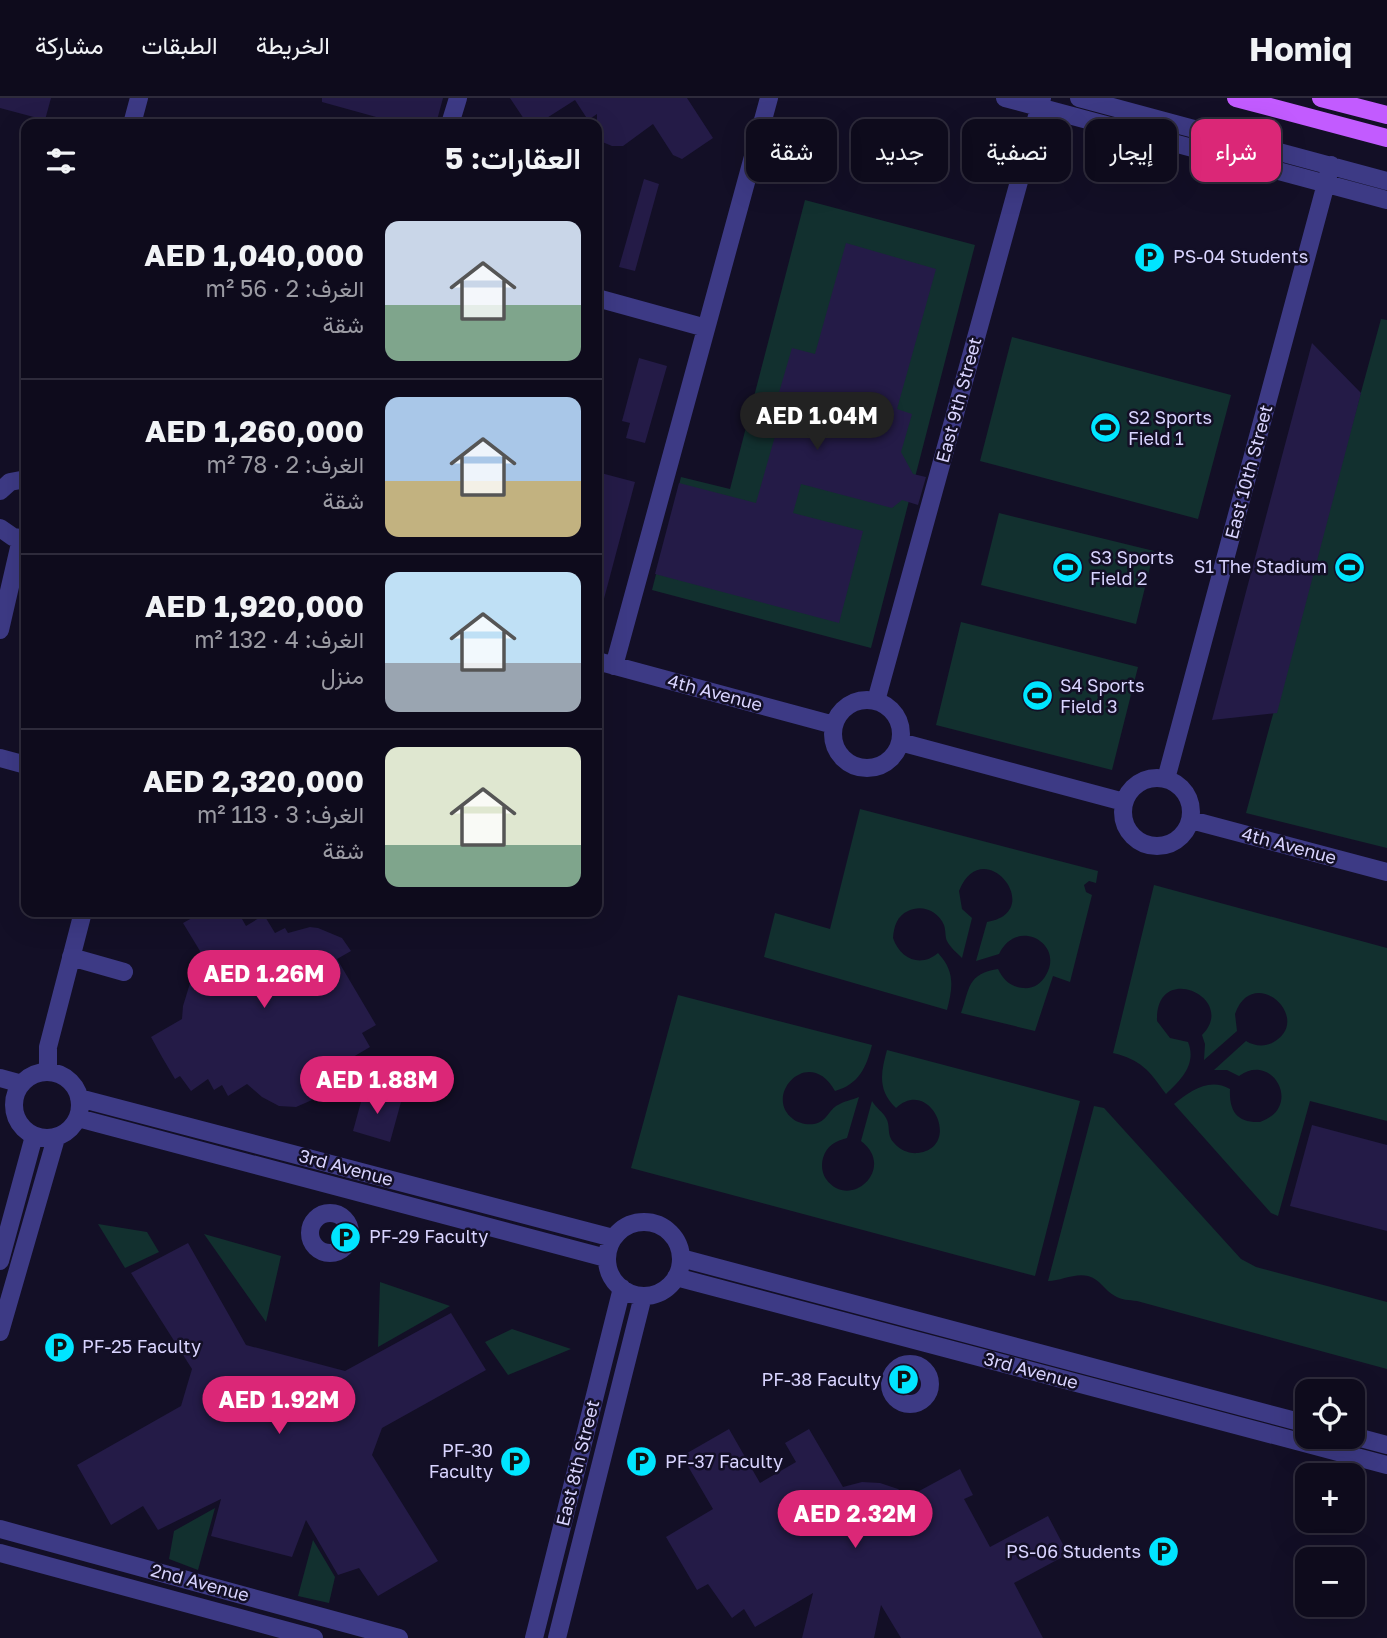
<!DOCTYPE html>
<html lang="ar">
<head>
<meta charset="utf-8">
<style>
	body { margin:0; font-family:"Golos Text",Vazirmatn,sans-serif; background:#1c1929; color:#f1f3f6; direction:rtl; height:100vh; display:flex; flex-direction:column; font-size:26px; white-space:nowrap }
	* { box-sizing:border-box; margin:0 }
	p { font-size:23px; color:#9b9ba3 }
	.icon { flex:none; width:38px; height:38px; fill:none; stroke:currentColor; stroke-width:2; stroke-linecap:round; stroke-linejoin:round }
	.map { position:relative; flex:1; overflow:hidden; direction:ltr }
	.drawer { position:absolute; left:21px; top:21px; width:581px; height:798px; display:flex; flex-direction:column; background:#0e0b1c; border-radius:14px; box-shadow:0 7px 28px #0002,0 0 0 2px #2e2b3b; direction:rtl }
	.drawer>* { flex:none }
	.banner { position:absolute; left:623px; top:21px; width:658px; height:63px; direction:rtl; display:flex; gap:14px }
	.controls { position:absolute; left:1295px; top:1281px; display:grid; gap:14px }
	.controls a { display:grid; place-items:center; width:70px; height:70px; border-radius:14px; background:#0e0b1c; box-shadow:0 7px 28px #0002,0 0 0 2px #2e2b3b; font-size:35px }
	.price { position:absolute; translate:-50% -60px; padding:0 16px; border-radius:24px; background:#db2777; color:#fff; font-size:23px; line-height:46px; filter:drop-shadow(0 2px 4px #0008) }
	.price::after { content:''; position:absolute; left:50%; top:42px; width:21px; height:16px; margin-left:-10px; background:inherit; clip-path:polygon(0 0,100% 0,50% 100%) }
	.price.selected { background:#222; color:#fff }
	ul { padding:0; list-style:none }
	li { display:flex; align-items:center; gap:21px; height:175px; padding:0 21px }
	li+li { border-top:2px solid #2e2b3b }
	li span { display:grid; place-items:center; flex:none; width:196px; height:140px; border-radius:14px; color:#555 }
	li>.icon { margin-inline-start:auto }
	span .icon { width:84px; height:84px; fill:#fffc; stroke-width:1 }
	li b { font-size:30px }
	h2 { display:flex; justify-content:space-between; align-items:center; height:84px; padding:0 21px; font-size:30px }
	.pill { padding:0 24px; border-radius:14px; background:#0e0b1c; box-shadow:0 7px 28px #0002,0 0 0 2px #2e2b3b; font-size:24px; line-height:63px }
	.pill.selected { background:#db2777; color:#fff }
	header { display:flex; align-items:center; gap:42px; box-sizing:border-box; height:98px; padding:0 35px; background:#0e0b1c; border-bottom:2px solid #2e2b3b }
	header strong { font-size:33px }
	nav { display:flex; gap:38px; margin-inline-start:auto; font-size:24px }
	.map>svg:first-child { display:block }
</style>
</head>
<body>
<header>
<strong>Homiq</strong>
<nav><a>الخريطة</a><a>الطبقات</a><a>مشاركة</a></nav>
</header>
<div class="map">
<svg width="1387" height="1540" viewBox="0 0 1387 1540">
	<rect width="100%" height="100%" fill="#130f26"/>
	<path fill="#12302f" d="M 805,102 L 975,147 L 871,550 L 652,492 L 681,379 L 730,391 Z
		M 1381,221 L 1387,222 L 1387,750 L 1246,715 Z
		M 1012,239 L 1231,297 L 1198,421 L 980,363 Z
		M 999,415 L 1154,453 L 1136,526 L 981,487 Z
		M 961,524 L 1138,569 L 1112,672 L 936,627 Z
		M 860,711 L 1098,773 L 1096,785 L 1089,783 L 1084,787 L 1086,794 L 1092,797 L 1070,884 L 1053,878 L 1035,933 L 961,915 C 970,890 967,876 998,871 C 1003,881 1010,889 1023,890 C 1033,891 1041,886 1046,877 C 1065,845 1016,819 999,856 L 976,863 L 987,824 C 1048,814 983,733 959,793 L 962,811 L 972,820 L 962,860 C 957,855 950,849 947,843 C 945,839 946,833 944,827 C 938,813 922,806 908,813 C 897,818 894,828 893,840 C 900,861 921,870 938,855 C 955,873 953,889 947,912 L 764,859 L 775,815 L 830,831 Z
		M 1154,787 L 1387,850 L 1387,1023 L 1310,1003 L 1278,1118 L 1271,1115 L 1174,1006 C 1190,993 1209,979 1230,991 C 1229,1012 1236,1025 1260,1024 C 1304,1009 1272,953 1239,978 L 1227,972 L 1214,972 L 1246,943 C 1254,948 1264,949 1272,945 C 1316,922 1253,864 1235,916 L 1237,933 L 1204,962 L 1205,946 L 1202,937 C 1239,900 1155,862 1157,923 L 1170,940 L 1188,944 C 1197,966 1181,982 1166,996 C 1149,972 1141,962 1113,955 Z
		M 678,897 L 872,947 C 866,970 859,986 835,993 C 809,946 762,998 793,1021 C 798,1025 806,1027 814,1026 C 827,1024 829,1011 838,1007 C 844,1003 852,1002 859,999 L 847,1040 C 836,1043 827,1047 823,1060 C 821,1067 822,1075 826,1081 C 850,1114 897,1070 861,1043 L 872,1003 C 876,1010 883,1014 886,1020 C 891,1028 886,1037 894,1045 C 900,1052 909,1056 918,1055 C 963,1049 930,978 896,1010 C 877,992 881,974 887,952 L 1080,1003 L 1035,1178 L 631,1070 Z
		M 1094,1008 L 1104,1010 L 1241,1161 L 1256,1169 L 1387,1204 L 1387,1271 L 1137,1203 C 1129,1202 1121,1202 1115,1198 C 1105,1193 1100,1181 1088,1178 C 1074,1175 1061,1183 1048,1183 Z
		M 98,1126 L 147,1134 L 159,1154 L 125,1170 Z
		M 204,1136 L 281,1158 L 266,1224 Z
		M 380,1184 L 450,1208 L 378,1249 Z
		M 512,1231 L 571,1251 L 508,1277 L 485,1244 Z
		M 215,1410 L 198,1472 L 169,1461 L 174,1433 Z
		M 313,1442 L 335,1479 L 329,1505 L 298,1498 Z"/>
	<path fill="#241b47" d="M 0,0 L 51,0 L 45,22 L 0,10 Z
		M 322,0 L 443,0 L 436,26 L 386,26 L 387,22 L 322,4 Z
		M 510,0 L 687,0 L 713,40 L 682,61 L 673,57 L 653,26 L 623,48 L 612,48 L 600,43 L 597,37 L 597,16 L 588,22 L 575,2 L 542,23 L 524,21 Z
		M 644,81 L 659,86 L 635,173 L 619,169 Z
		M 846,145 L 936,171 L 897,311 L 912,316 L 901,354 L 913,376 L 926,379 L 918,407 L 902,402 L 892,410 L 801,386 L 793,415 L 863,433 L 839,525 L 655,476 L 679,385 L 756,405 L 779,324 L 771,322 L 792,250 L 815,256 Z
		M 1312,245 L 1361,295 L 1277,615 L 1212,622 Z
		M 639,260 L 667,268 L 645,345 L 626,340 L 630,325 L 622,323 Z
		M 597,374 L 635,384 L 601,512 L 597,512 Z
		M 203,814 L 238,814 L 246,828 L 264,817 L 275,835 L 285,830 L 288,835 L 310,829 L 318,830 L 342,840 L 351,853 L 337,861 L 376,927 L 362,935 L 370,949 L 304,988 L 312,1002 L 296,1009 L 279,1008 L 262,999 L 247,986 L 228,998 L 222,987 L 214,992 L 208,981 L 191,993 L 180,978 L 175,981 L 162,959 L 151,939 L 182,921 L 183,908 L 200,853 L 183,825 Z
		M 364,993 L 401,1004 L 390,1044 L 353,1033 Z
		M 1312,1027 L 1387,1047 L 1387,1133 L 1290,1108 Z
		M 188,1145 L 246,1247 L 345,1273 L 451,1215 L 486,1272 L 382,1330 L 372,1357 L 438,1463 L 378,1498 L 359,1470 L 338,1477 L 306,1422 L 292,1459 L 211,1438 L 221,1401 L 158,1432 L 143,1408 L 111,1427 L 77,1367 L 181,1308 L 192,1271 L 131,1175 Z
		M 729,1331 L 760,1385 L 796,1364 L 785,1345 L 809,1331 L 843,1389 L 862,1384 L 880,1385 L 898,1391 L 908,1399 L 960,1371 L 973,1397 L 964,1401 L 990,1449 L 1048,1418 L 1068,1456 L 1014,1485 L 1043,1540 L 901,1540 L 881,1507 L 874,1540 L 802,1540 L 813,1495 L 755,1529 L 744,1511 L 732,1520 L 708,1486 L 697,1492 L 666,1439 L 713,1411 L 682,1358 Z"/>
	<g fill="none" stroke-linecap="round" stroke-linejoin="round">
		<path stroke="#3d3a85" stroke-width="18" d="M 1005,0 L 1387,102
			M 1079,0 L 1387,83
			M 132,26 L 139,0
			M 450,26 L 458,0
			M 597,200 L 706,230
			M 0,393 L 10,384 L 26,381
			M 0,430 L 13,439 L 26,441
			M 0,532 L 21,441
			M 597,563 L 834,627
			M 614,568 L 769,0
			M833 636a34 34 0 1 1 68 0a34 34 0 1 1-68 0Z
			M 876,603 L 1042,0
			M 900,644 L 1124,704
			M 0,660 L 26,667
			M1123 714a34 34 0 1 1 68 0a34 34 0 1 1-68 0Z
			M 1166,681 L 1331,67
			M 1191,722 L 1387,774
			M 71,859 L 124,874
			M14 1007a33 33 0 1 1 66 0a33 33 0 1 1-66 0Z
			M 48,974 L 48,949 L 83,814
			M 0,980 L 22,986
			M 79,1000 L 613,1140
			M 78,1020 L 606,1160
			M310 1135a20 20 0 1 1 40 0a20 20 0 1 1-40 0Z
			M607 1161a37 37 0 1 1 74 0a37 37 0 1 1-74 0Z
			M 681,1160 L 1307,1326
			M 0,1163 L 34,1038
			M 676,1179 L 1387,1367
			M 0,1234 L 56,1040
			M890 1286a20 20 0 1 1 40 0a20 20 0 1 1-40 0Z
			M 1353,1338 L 1387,1347
			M 0,1431 L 399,1540
			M 0,1455 L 314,1540
			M 534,1540 L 622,1190
			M 557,1540 L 643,1198"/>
		<path stroke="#c25bff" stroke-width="18" d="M 1236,0 L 1387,40
			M 1321,0 L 1387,17"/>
	</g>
	<defs>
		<symbol id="parking-disc" viewBox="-11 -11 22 22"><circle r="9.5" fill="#00e5ff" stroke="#130f26"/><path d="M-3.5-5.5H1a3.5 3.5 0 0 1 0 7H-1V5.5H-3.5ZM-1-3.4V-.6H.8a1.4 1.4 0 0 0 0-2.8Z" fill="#111"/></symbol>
		<symbol id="stadium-disc" viewBox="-11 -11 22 22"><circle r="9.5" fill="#00e5ff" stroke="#130f26"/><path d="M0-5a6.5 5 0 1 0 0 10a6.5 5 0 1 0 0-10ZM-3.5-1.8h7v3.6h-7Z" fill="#111"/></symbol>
	</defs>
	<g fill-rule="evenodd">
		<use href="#parking-disc" x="1132" y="142" width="35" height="35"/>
		<use href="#stadium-disc" x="1088" y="312" width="35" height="35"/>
		<use href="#stadium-disc" x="1332" y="452" width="35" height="35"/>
		<use href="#stadium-disc" x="1050" y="452" width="35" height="35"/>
		<use href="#stadium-disc" x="1020" y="580" width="35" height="35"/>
		<use href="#parking-disc" x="328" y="1122" width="35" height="35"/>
		<use href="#parking-disc" x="42" y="1232" width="35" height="35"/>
		<use href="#parking-disc" x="886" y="1264" width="35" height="35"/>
		<use href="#parking-disc" x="498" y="1346" width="35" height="35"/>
		<use href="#parking-disc" x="624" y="1346" width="35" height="35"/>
		<use href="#parking-disc" x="1146" y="1436" width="35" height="35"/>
	</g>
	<g text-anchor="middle" stroke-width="5" stroke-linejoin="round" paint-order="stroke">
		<g font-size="18" fill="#d9d4ff" stroke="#130f26" text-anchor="start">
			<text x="1173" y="165">PS-04 Students</text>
			<text x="1128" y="326">S2 Sports<tspan x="1128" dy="21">Field 1</tspan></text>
			<text x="1090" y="466">S3 Sports<tspan x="1090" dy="21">Field 2</tspan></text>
			<text x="1327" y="475" text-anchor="end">S1 The Stadium</text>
			<text x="1060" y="594">S4 Sports<tspan x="1060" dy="21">Field 3</tspan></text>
			<text x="369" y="1145">PF-29 Faculty</text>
			<text x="82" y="1255">PF-25 Faculty</text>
			<text x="881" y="1288" text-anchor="end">PF-38 Faculty</text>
			<text x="493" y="1359" text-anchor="end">PF-30<tspan x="493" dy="21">Faculty</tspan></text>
			<text x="665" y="1370">PF-37 Faculty</text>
			<text x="1141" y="1460" text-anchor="end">PS-06 Students</text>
		</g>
		<g font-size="18" fill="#d9d4ff" stroke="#130f26">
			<text transform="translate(959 302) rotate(-75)" y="6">East 9th Street</text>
			<text transform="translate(1249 374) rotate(-75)" y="6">East 10th Street</text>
			<text transform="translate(715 595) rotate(15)" y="6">4th Avenue</text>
			<text transform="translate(1289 748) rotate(15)" y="6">4th Avenue</text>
			<text transform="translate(346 1070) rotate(15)" y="6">3rd Avenue</text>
			<text transform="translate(1031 1273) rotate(15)" y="6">3rd Avenue</text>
			<text transform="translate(578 1365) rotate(-76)" y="6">East 8th Street</text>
			<text transform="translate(200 1485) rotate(15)" y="6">2nd Avenue</text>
		</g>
	</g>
</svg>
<div class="controls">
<a><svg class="icon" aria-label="locate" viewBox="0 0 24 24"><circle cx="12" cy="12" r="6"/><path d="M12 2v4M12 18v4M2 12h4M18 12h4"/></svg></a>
<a>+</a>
<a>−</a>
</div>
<b class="price selected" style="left:817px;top:354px">AED 1.04M</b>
<b class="price" style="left:264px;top:912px">AED 1.26M</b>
<b class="price" style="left:377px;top:1018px">AED 1.88M</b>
<b class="price" style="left:279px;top:1338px">AED 1.92M</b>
<b class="price" style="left:855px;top:1452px">AED 2.32M</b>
<div class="banner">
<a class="pill selected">شراء</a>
<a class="pill">إيجار</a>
<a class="pill">تصفية</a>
<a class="pill">جديد</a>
<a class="pill">شقة</a>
</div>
<section class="drawer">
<h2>العقارات: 5<svg class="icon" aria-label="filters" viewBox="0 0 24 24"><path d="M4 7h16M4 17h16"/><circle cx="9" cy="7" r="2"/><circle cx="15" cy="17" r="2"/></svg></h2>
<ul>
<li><span style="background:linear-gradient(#c9d6e8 60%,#7fa58c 0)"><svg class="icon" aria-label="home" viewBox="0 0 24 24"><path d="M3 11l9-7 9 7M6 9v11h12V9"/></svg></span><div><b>AED 1,040,000</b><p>الغرف: 2 · 56 m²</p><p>شقة</p></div></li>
<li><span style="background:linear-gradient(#a9c7e8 60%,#c2b280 0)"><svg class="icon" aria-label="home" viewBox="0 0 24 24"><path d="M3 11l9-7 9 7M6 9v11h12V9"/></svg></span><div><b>AED 1,260,000</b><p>الغرف: 2 · 78 m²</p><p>شقة</p></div></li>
<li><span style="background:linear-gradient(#bfe0f5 65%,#9aa5b1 0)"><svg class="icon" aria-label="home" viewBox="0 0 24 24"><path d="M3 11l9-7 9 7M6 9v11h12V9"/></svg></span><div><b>AED 1,920,000</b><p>الغرف: 4 · 132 m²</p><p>منزل</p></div></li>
<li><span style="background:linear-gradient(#dfe7d0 70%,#7fa58c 0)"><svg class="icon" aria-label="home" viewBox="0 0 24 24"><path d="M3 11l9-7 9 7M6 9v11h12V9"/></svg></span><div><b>AED 2,320,000</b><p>الغرف: 3 · 113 m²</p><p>شقة</p></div></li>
</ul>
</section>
</div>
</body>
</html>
